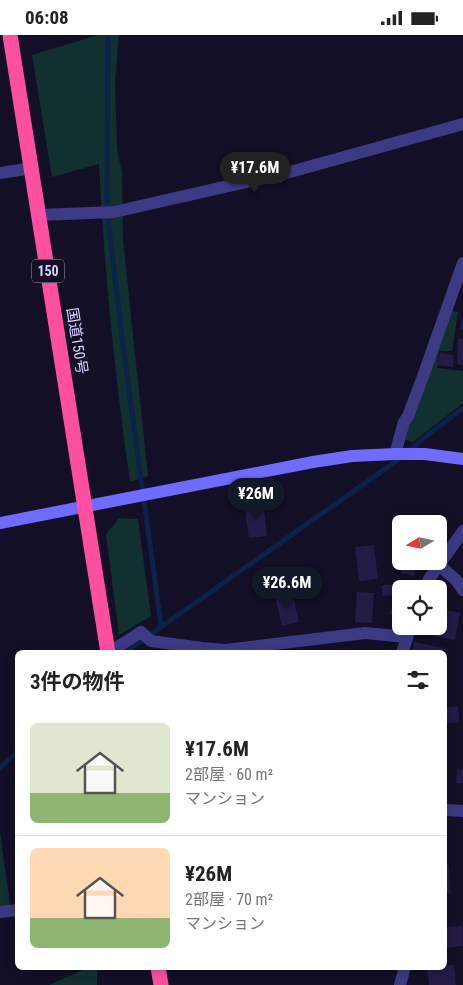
<!DOCTYPE html>
<html lang="ja">
<head>
<meta charset="utf-8">
<style>
	body { margin:0; font-family:"Roboto Condensed","Noto Sans JP",sans-serif; background:#f6f6f6; color:#222; height:100vh; display:flex; flex-direction:column; font-size:19px; white-space:nowrap }
	* { box-sizing:border-box; margin:0 }
	p { font-size:16px; color:#767676 }
	.icon { flex:none; width:28px; height:28px; fill:none; stroke:currentColor; stroke-width:2; stroke-linecap:round; stroke-linejoin:round }
	.map { position:relative; flex:1; overflow:hidden }
	.panel { position:absolute; left:15px; top:615px; width:432px; height:320px; display:flex; flex-direction:column; background:#fff; border-radius:8px; box-shadow:0 2px 12px #0003 }
	.panel>* { flex:none }
	.needle { width:32px; rotate:260deg }
	.tools { position:absolute; left:392px; top:480px; display:grid; gap:10px }
	.tools a { display:grid; place-items:center; width:55px; height:55px; border-radius:8px; background:#fff; box-shadow:0 2px 12px #0003; font-size:25px }
	.price { position:absolute; translate:-50% -42px; padding:0 11px; border-radius:18px; background:#111827; color:#fff; font-size:16px; line-height:32px; filter:drop-shadow(0 1px 2px #0008) }
	.price::after { content:''; position:absolute; left:50%; top:30px; width:15px; height:11px; margin-left:-8px; background:inherit; clip-path:polygon(0 0,100% 0,50% 100%) }
	.price.selected { background:#222; color:#fff }
	ul { padding:0; list-style:none }
	li { display:flex; align-items:center; gap:15px; height:125px; padding:0 15px }
	li+li { border-top:1px solid #e0e0e0 }
	li span { display:grid; place-items:center; flex:none; width:140px; height:100px; border-radius:8px; color:#555 }
	li>.icon { margin-inline-start:auto }
	span .icon { width:60px; height:60px; fill:#fffc; stroke-width:1 }
	li b { font-size:21px }
	h2 { display:flex; justify-content:space-between; align-items:center; height:60px; padding:0 15px; font-size:21px }
	.status { display:flex; justify-content:space-between; align-items:center; height:35px; padding:0 25px; background:#fff; direction:ltr }
	.status svg { height:14px; fill:currentColor }
	.map>svg:first-child { display:block }
</style>
</head>
<body>
<div class="status"><b>06:08</b><svg viewBox="0 0 49 12"><path d="M0 12V9h3v3zM5 12V6h3v6zM10 12V3h3v9zM15 12V0h3v12zM26 1h20v11H26zM47 4h2v5h-2z"/></svg></div>
<div class="map">
<svg width="463" height="950" viewBox="0 0 463 950">
	<rect width="100%" height="100%" fill="#130f26"/>
	<path fill="#12302f" d="M 98,0 L 119,0 L 115,47 L 117,114 L 122,138 L 123,205 L 148,441 L 130,447 C 115,342 104,235 99,129 L 52,142 L 32,20 Z
		M 446,275 L 458,277 L 452,316 L 439,316 L 437,333 L 463,336 L 463,368 L 413,407 L 399,403 Z
		M 119,483 L 138,484 L 151,581 L 119,600 L 106,499 Z
		M 0,797 L 11,876 L 0,877 Z
		M 90,932 L 97,933 L 97,950 L 49,950 Z"/>
	<g fill="none" stroke-linecap="round" stroke-linejoin="round">
		<path stroke="#0c2248" stroke-width="5" d="M 108,0 L 107,176 L 124,318 L 161,590
			M 409,417 L 420,406 L 463,373
			M 124,618 L 402,422
			M 0,733 L 18,716"/>
	</g>
	<path fill="#241b47" d="M 462,283 L 463,283 L 463,295 L 460,295 Z
		M 458,303 L 463,304 L 463,330 L 457,329 Z
		M 440,318 L 454,320 L 453,332 L 438,330 Z
		M 263,467 L 267,501 L 249,503 L 244,469 Z
		M 374,510 L 378,544 L 359,546 L 355,512 Z
		M 403,526 L 416,526 L 414,541 L 401,538 Z
		M 412,549 L 412,554 L 401,554 L 401,560 L 382,561 L 382,550 Z
		M 292,557 L 299,587 L 282,591 L 275,561 Z
		M 357,557 L 374,558 L 372,588 L 355,587 Z
		M 395,565 L 401,568 L 401,585 L 389,579 Z
		M 439,574 L 460,578 L 455,605 L 429,600 L 431,591 L 439,591 Z
		M 414,607 L 444,613 L 443,618 L 413,618 Z
		M 458,671 L 459,687 L 445,688 L 445,672 Z
		M 457,734 L 463,735 L 463,748 L 456,748 Z
		M 445,830 L 449,830 L 451,858 L 445,858 Z
		M 462,891 L 463,911 L 445,913 L 445,892 Z
		M 454,930 L 456,950 L 429,950 L 427,932 L 445,932 L 445,931 Z"/>
	<g fill="none" stroke-linecap="round" stroke-linejoin="round">
		<path stroke="#3d3a85" stroke-width="12" d="M 0,138 L 32,133
			M 39,180 L 114,177 L 290,137 L 463,89
			M 395,419 L 404,387 L 408,381 L 422,344 L 463,228
			M 439,530 L 456,545 L 463,555
			M 425,554 L 429,544 L 463,496
			M 108,618 L 141,597 L 151,606 L 202,613 L 226,615 L 365,598 L 407,602
			M 402,618 L 411,591
			M 445,775 L 463,776
			M 0,877 L 18,875
			M 400,950 L 405,932"/>
		<path stroke="#6f6bff" stroke-width="12" d="M 0,488 L 313,427 L 352,421 L 395,419 L 425,419 L 463,424"/>
		<path stroke="#ff4fa3" stroke-width="15" d="M 10,0 L 108,618
			M 158,932 L 161,950"/>
	</g>
	<g text-anchor="middle" stroke-width="4" stroke-linejoin="round" paint-order="stroke">
		<rect fill="#130f26" stroke="#9e99be" stroke-width="1" x="32" y="224.5" width="32" height="23" rx="4"/>
		<g font-size="14" font-weight="bold" fill="#d9d4ff">
			<text x="48" y="241">150</text>
		</g>
		<g font-size="15" fill="#d9d4ff" stroke="#130f26">
			<text transform="translate(77 306) rotate(81)" y="5">国道150号</text>
		</g>
	</g>
</svg>
<div class="tools">
<a><svg class="needle" viewBox="-14 -14 28 28"><path d="M0-13l5 13h-10z" fill="#e53935"/><path d="M0 13l5-13h-10z" fill="#767676"/></svg></a>
<a><svg class="icon" aria-label="locate" viewBox="0 0 24 24"><circle cx="12" cy="12" r="6"/><path d="M12 2v4M12 18v4M2 12h4M18 12h4"/></svg></a>
</div>
<b class="price selected" style="left:255px;top:159px">¥17.6M</b>
<b class="price" style="left:256px;top:485px">¥26M</b>
<b class="price" style="left:287px;top:574px">¥26.6M</b>
<section class="panel">
<h2>3件の物件<svg class="icon" aria-label="filters" viewBox="0 0 24 24"><path d="M4 7h16M4 17h16"/><circle cx="9" cy="7" r="2"/><circle cx="15" cy="17" r="2"/></svg></h2>
<ul>
<li><span style="background:linear-gradient(#dfe7d0 70%,#8fb573 0)"><svg class="icon" aria-label="home" viewBox="0 0 24 24"><path d="M3 11l9-7 9 7M6 9v11h12V9"/></svg></span><div><b>¥17.6M</b><p>2部屋 · 60 m²</p><p>マンション</p></div></li>
<li><span style="background:linear-gradient(#ffd9b3 70%,#8fb573 0)"><svg class="icon" aria-label="home" viewBox="0 0 24 24"><path d="M3 11l9-7 9 7M6 9v11h12V9"/></svg></span><div><b>¥26M</b><p>2部屋 · 70 m²</p><p>マンション</p></div></li>
</ul>
</section>
</div>
</body>
</html>
